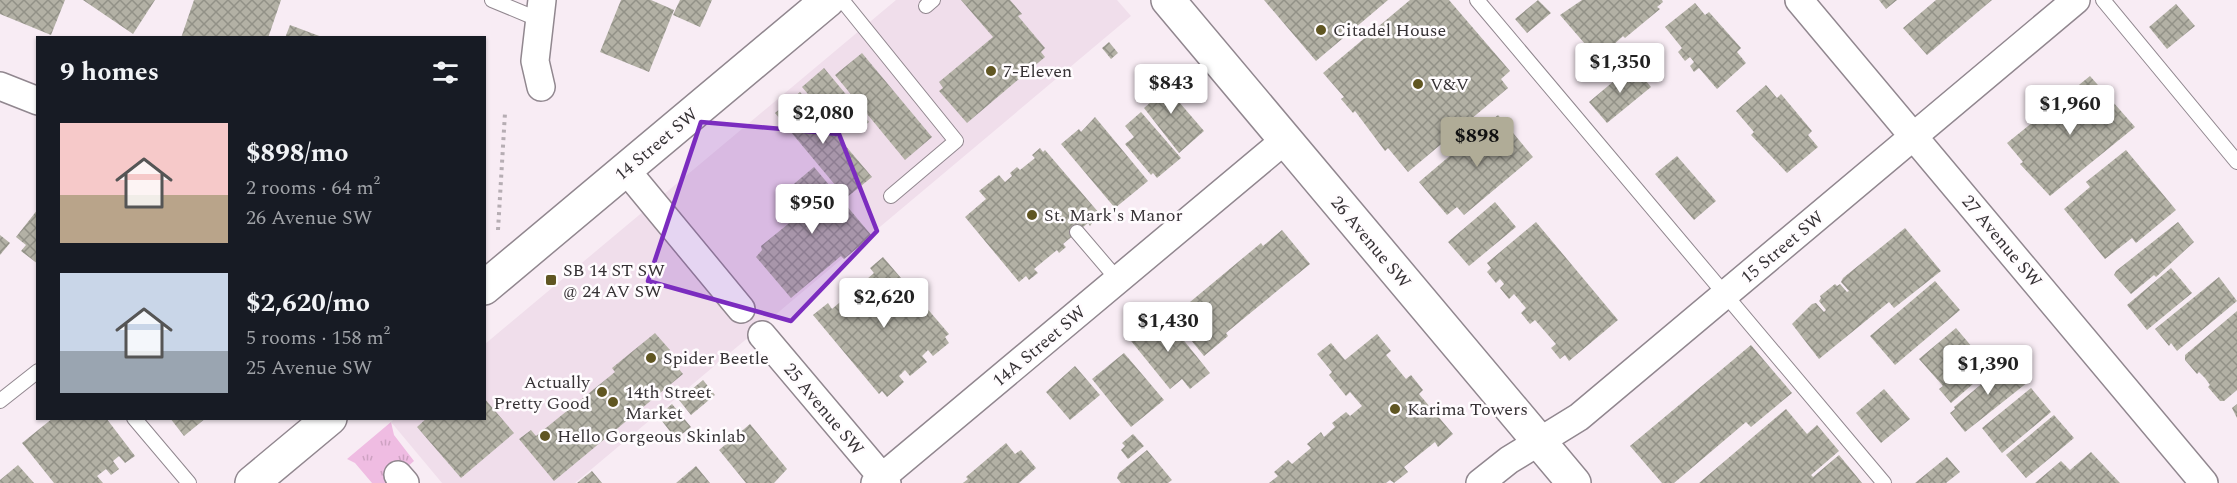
<!DOCTYPE html>
<html lang="en">
<head>
<meta charset="utf-8">
<style>
	body { margin:0; font-family:Spectral,serif; background:#20242c; color:#f1f3f6; height:100vh; display:flex; flex-direction:column; font-size:22px; white-space:nowrap }
	* { box-sizing:border-box; margin:0 }
	p { font-size:20px; color:#9ea1a6 }
	.icon { flex:none; width:33px; height:33px; fill:none; stroke:currentColor; stroke-width:2; stroke-linecap:round; stroke-linejoin:round }
	.map { position:relative; flex:1; overflow:hidden }
	.panel { position:absolute; left:36px; top:36px; width:450px; height:384px; display:flex; flex-direction:column; background:#171b24; border-radius:0px; box-shadow:0 2px 4px #0004 }
	.panel>* { flex:none }
	.price { position:absolute; translate:-50% -51px; padding:0 14px; border-radius:6px; background:#fff; color:#222; font-size:20px; line-height:39px; filter:drop-shadow(0 2px 3px #0008) }
	.price::after { content:''; position:absolute; left:50%; top:36px; width:18px; height:14px; margin-left:-9px; background:inherit; clip-path:polygon(0 0,100% 0,50% 100%) }
	.price.selected { background:#b0ac97; color:#111 }
	ul { padding:0; list-style:none }
	li { display:flex; align-items:center; gap:18px; height:150px; padding:0 24px }
	li span { display:grid; place-items:center; flex:none; width:168px; height:120px; border-radius:0px; color:#555 }
	li>.icon { margin-inline-start:auto }
	span .icon { width:72px; height:72px; fill:#fffc; stroke-width:1 }
	li b { font-size:26px }
	h2 { display:flex; justify-content:space-between; align-items:center; height:72px; padding:0 24px; font-size:26px }
	.map>svg:first-child { display:block }
</style>
</head>
<body>
<div class="map">
<svg width="2237" height="483" viewBox="0 0 2237 483">
	<defs>
		<pattern id="grass-tufts" width="24" height="20" patternUnits="userSpaceOnUse" patternTransform="scale(1.5)"><rect width="24" height="20" fill="#efbce2"/><path d="M3 7l-1-3M5 7V3M7 7l1-3M15 17l-1-3M17 17v-4M19 17l1-3" fill="none" stroke="#cea2c2"/></pattern>
		<pattern id="building-cross-hatch" width="8" height="8" patternUnits="userSpaceOnUse" patternTransform="scale(1.5)"><rect width="8" height="8" fill="#b3b1a5"/><path d="M0 0l8 8M0 8l8-8" fill="none" stroke="#929187"/></pattern>
	</defs>
	<rect width="100%" height="100%" fill="#f8ecf4"/>
	<path fill="#f0deeb" d="M 896,0 L 1117,0 L 1131,16 L 575,483 L 442,483 L 391,422 L 395,418 L 484,418 L 485,344 Z"/>
	<path fill="url(#grass-tufts)" d="M 391,422 L 394,435 L 414,461 L 389,483 L 372,483 L 355,463 L 347,459 Z"/>
	<path fill="url(#building-cross-hatch)" d="M 0,0 L 65,0 L 51,35 L 0,14 Z
		M 83,0 L 155,0 L 133,34 Z
		M 194,0 L 281,0 L 268,38 L 181,38 Z
		M 621,0 L 651,0 L 674,10 L 649,72 L 600,52 Z
		M 680,0 L 712,0 L 700,27 L 673,15 Z
		M 961,0 L 1010,0 L 1022,14 L 1018,16 L 1045,48 L 1041,52 L 1045,57 L 967,123 L 939,91 L 943,88 L 939,82 L 993,37 Z
		M 1264,0 L 1388,0 L 1316,61 Z
		M 1410,0 L 1449,0 L 1510,71 L 1501,79 L 1508,88 L 1408,172 L 1388,148 L 1385,151 L 1355,111 L 1353,113 L 1341,99 L 1344,97 L 1323,73 Z
		M 1538,0 L 1551,13 L 1527,33 L 1515,19 Z
		M 1582,0 L 1662,0 L 1663,2 L 1657,7 L 1660,9 L 1625,38 L 1623,36 L 1598,59 L 1560,15 Z
		M 1879,0 L 1897,0 L 1886,9 Z
		M 1936,0 L 1992,0 L 1927,55 L 1903,28 Z
		M 1695,3 L 1705,15 L 1709,12 L 1741,48 L 1737,52 L 1746,63 L 1717,89 L 1699,68 L 1694,72 L 1690,66 L 1694,62 L 1690,57 L 1685,61 L 1678,52 L 1682,48 L 1665,27 Z
		M 2176,4 L 2195,26 L 2167,49 L 2149,27 Z
		M 290,25 L 322,37 L 322,38 L 285,38 Z
		M 1109,42 L 1118,53 L 1111,59 L 1102,48 Z
		M 862,53 L 932,137 L 905,160 L 835,75 Z
		M 1633,65 L 1651,87 L 1607,123 L 1589,102 Z
		M 824,68 L 869,122 L 862,128 L 855,120 L 840,132 L 802,87 Z
		M 1165,75 L 1178,90 L 1173,95 L 1204,131 L 1179,153 L 1144,108 L 1151,102 L 1144,93 Z
		M 2090,76 L 2135,127 L 2050,196 L 2020,164 L 2023,162 L 2007,143 Z
		M 1766,85 L 1777,98 L 1781,94 L 1812,131 L 1808,135 L 1818,147 L 1787,173 L 1751,135 L 1754,132 L 1736,111 Z
		M 800,92 L 872,177 L 846,198 L 775,113 Z
		M 1141,112 L 1181,158 L 1157,178 L 1153,173 L 1151,175 L 1125,144 L 1134,137 L 1125,126 Z
		M 1498,115 L 1533,157 L 1464,215 L 1457,207 L 1447,215 L 1419,182 Z
		M 1095,117 L 1148,181 L 1115,208 L 1061,144 L 1079,129 L 1081,132 Z
		M 1040,148 L 1043,152 L 1045,150 L 1099,213 L 1090,226 L 1088,223 L 1063,244 L 1066,247 L 1059,253 L 1057,250 L 1034,269 L 1038,273 L 1029,280 L 1026,276 L 1019,282 L 965,217 L 986,199 L 979,191 L 999,175 L 1005,182 L 1012,176 L 1010,173 L 1017,167 L 1020,170 L 1035,158 L 1032,155 Z
		M 2126,150 L 2176,210 L 2136,243 L 2132,238 L 2105,259 L 2064,209 L 2090,187 L 2086,182 Z
		M 1677,156 L 1716,201 L 1694,220 L 1655,174 Z
		M 814,167 L 872,236 L 844,259 L 841,256 L 791,298 L 756,257 L 762,250 L 761,246 L 793,220 L 796,222 L 801,217 L 793,208 L 795,206 L 791,201 L 786,201 L 782,194 Z
		M 1495,202 L 1516,227 L 1469,266 L 1448,242 Z
		M 38,209 L 38,264 L 21,251 L 26,245 L 16,237 Z
		M 1536,222 L 1618,320 L 1569,361 L 1565,355 L 1560,359 L 1551,348 L 1556,344 L 1535,320 L 1530,324 L 1521,313 L 1526,308 L 1514,294 L 1509,299 L 1500,288 L 1504,284 L 1500,279 L 1496,283 L 1487,272 L 1491,268 L 1487,263 Z
		M 2178,222 L 2194,242 L 2156,277 L 2154,275 L 2131,294 L 2114,275 L 2116,271 Z
		M 1905,228 L 1941,271 L 1894,308 L 1889,302 L 1819,359 L 1792,324 L 1812,304 L 1816,303 L 1824,312 L 1826,310 L 1819,301 L 1821,298 L 1820,296 L 1835,284 L 1837,286 L 1840,284 L 1847,292 L 1849,291 L 1841,282 L 1843,278 Z
		M 1282,230 L 1310,264 L 1226,333 L 1228,336 L 1204,356 L 1172,317 L 1261,243 L 1263,246 Z
		M 0,235 L 10,243 L 0,255 Z
		M 883,257 L 949,334 L 945,337 L 949,343 L 933,356 L 928,350 L 922,356 L 927,362 L 910,376 L 905,370 L 899,376 L 904,382 L 887,397 L 882,391 L 879,394 L 813,315 L 828,303 L 832,309 L 874,273 L 870,268 Z
		M 2171,268 L 2192,293 L 2147,330 L 2127,305 Z
		M 2219,277 L 2237,301 L 2177,351 L 2171,343 L 2169,346 L 2155,329 Z
		M 1935,281 L 1960,310 L 1895,365 L 1870,336 Z
		M 2237,311 L 2237,390 L 2224,401 L 2220,401 L 2208,387 L 2210,385 L 2205,378 L 2199,372 L 2197,374 L 2185,360 L 2185,355 Z
		M 1154,313 L 1169,330 L 1173,327 L 1210,373 L 1190,389 L 1182,379 L 1170,389 L 1127,336 Z
		M 1956,328 L 1978,354 L 1975,356 L 1988,371 L 1951,403 L 1939,389 L 1943,386 L 1919,359 Z
		M 655,333 L 670,350 L 666,353 L 683,374 L 554,481 L 519,439 L 531,430 L 536,436 L 615,372 L 612,368 Z
		M 1377,334 L 1391,351 L 1386,355 L 1406,379 L 1411,375 L 1423,390 L 1419,394 L 1453,434 L 1438,447 L 1435,442 L 1404,467 L 1408,472 L 1394,483 L 1390,480 L 1386,483 L 1269,483 L 1278,476 L 1274,472 L 1288,460 L 1292,464 L 1311,448 L 1307,444 L 1321,432 L 1324,437 L 1335,427 L 1332,423 L 1346,412 L 1350,416 L 1362,406 L 1350,392 L 1346,396 L 1329,375 L 1332,372 L 1317,354 L 1331,343 L 1345,360 Z
		M 1751,345 L 1792,393 L 1751,427 L 1746,422 L 1674,483 L 1662,483 L 1630,446 Z
		M 1124,353 L 1164,400 L 1131,427 L 1092,379 Z
		M 2009,361 L 2028,382 L 1965,432 L 1950,413 L 1955,409 L 1954,407 Z
		M 1075,366 L 1100,395 L 1070,420 L 1046,392 Z
		M 703,380 L 715,395 L 691,415 L 679,400 Z
		M 2031,388 L 2051,412 L 2002,453 L 1982,428 Z
		M 1884,389 L 1910,419 L 1881,443 L 1856,413 Z
		M 484,398 L 514,433 L 461,478 L 417,427 L 427,418 L 484,418 Z
		M 672,404 L 691,427 L 676,439 L 658,416 Z
		M 2237,404 L 2237,418 L 2232,408 Z
		M 1786,409 L 1807,434 L 1817,425 L 1839,451 L 1811,475 L 1813,477 L 1839,455 L 1862,483 L 1699,483 Z
		M 2054,415 L 2074,438 L 2026,478 L 2006,455 Z
		M 53,418 L 106,418 L 135,456 L 125,463 L 119,456 L 113,461 L 119,469 L 111,475 L 106,469 L 97,476 L 103,483 L 54,483 L 22,443 Z
		M 170,418 L 206,418 L 184,436 Z
		M 750,424 L 787,469 L 774,483 L 746,483 L 719,450 Z
		M 1133,434 L 1144,446 L 1128,459 L 1121,450 L 1125,446 L 1122,443 Z
		M 1006,443 L 1015,454 L 1021,450 L 1036,468 L 1019,483 L 963,483 L 968,479 L 966,477 Z
		M 1147,450 L 1172,480 L 1168,483 L 1121,483 L 1117,478 L 1119,473 Z
		M 2091,452 L 2120,483 L 2035,483 L 2061,461 L 2070,470 Z
		M 1947,457 L 1960,472 L 1946,483 L 1915,483 Z
		M 18,465 L 34,483 L 0,483 L 0,480 Z
		M 696,466 L 710,483 L 676,483 Z
		M 592,471 L 602,483 L 577,483 Z"/>
	<g fill="none" stroke-linecap="round" stroke-linejoin="round">
		<defs>
			<path id="lane" d="M 492,0 L 540,20
				M 842,0 L 956,141 L 891,196
				M 1477,0 L 1884,483
				M 2103,0 L 2237,162
				M 926,6 L 933,0
				M 1077,232 L 1118,280
				M 0,401 L 38,371
				M 134,418 L 189,483"/>
			<path id="street" d="M 1799,0 L 2204,483
				M 0,86 L 38,101
				M 541,87 L 535,61 L 542,0
				M 626,170 L 741,309
				M 762,335 L 887,483
				M 398,475 L 405,483
				M 875,483 L 1285,140
				M 1480,483 L 1509,460 L 1579,417 L 2076,0"/>
			<path id="secondary" d="M 1168,0 L 1574,483
				M 484,288 L 828,0
				M 252,483 L 330,418"/>
		</defs>
		<use href="#lane" stroke="#91878f" stroke-width="16"/>
		<use href="#street" stroke="#91878f" stroke-width="30"/>
		<use href="#secondary" stroke="#91878f" stroke-width="36"/>
		<path stroke="#b6adb3" stroke-width="4" stroke-dasharray="3 4.5" stroke-linecap="butt" d="M 498,230 L 505,113"/>
		<use href="#lane" stroke="#fff" stroke-width="14"/>
		<use href="#street" stroke="#fff" stroke-width="27"/>
		<use href="#secondary" stroke="#fff" stroke-width="33"/>
	</g>
	<path fill="#7b2cbf" fill-opacity="0.2" stroke="#7b2cbf" stroke-width="4.5" stroke-linejoin="round" d="M 701,122 L 839,134 L 877,231 L 791,321 L 648,281 Z"/>
	<g fill="#605622" stroke="#fffcfe" stroke-width="2">
		<circle cx="1321" cy="30" r="6"/>
		<circle cx="991" cy="71" r="6"/>
		<circle cx="1418" cy="84" r="6"/>
		<circle cx="1032" cy="215" r="6"/>
		<rect x="545" y="274" width="12" height="12" rx="3"/>
		<circle cx="651" cy="358" r="6"/>
		<circle cx="602" cy="392" r="6"/>
		<circle cx="613" cy="402" r="6"/>
		<circle cx="1395" cy="409" r="6"/>
		<circle cx="545" cy="436" r="6"/>
	</g>
	<g text-anchor="middle" stroke-width="5" stroke-linejoin="round" paint-order="stroke">
		<g font-size="18" fill="#363235" stroke="#fffcfe" text-anchor="start">
			<text x="1333" y="36">Citadel House</text>
			<text x="1003" y="77">7-Eleven</text>
			<text x="1430" y="90">V&amp;V</text>
			<text x="1044" y="221">St. Mark's Manor</text>
			<text x="563" y="276">SB 14 ST SW<tspan x="563" dy="21">@ 24 AV SW</tspan></text>
			<text x="663" y="364">Spider Beetle</text>
			<text x="590" y="388" text-anchor="end">Actually<tspan x="590" dy="21">Pretty Good</tspan></text>
			<text x="625" y="398">14th Street<tspan x="625" dy="21">Market</tspan></text>
			<text x="1407" y="415">Karima Towers</text>
			<text x="557" y="442">Hello Gorgeous Skinlab</text>
		</g>
		<g font-size="18" fill="#363235" stroke="#fffcfe">
			<text transform="translate(656 144) rotate(-40)" y="6">14 Street SW</text>
			<text transform="translate(2002 241) rotate(50)" y="6">27 Avenue SW</text>
			<text transform="translate(1371 242) rotate(50)" y="6">26 Avenue SW</text>
			<text transform="translate(1782 247) rotate(-40)" y="6">15 Street SW</text>
			<text transform="translate(1039 346) rotate(-40)" y="6">14A Street SW</text>
			<text transform="translate(824 409) rotate(50)" y="6">25 Avenue SW</text>
		</g>
	</g>
</svg>
<b class="price" style="left:1620px;top:94px">$1,350</b>
<b class="price" style="left:1171px;top:115px">$843</b>
<b class="price" style="left:2070px;top:136px">$1,960</b>
<b class="price" style="left:823px;top:145px">$2,080</b>
<b class="price selected" style="left:1477px;top:168px">$898</b>
<b class="price" style="left:812px;top:235px">$950</b>
<b class="price" style="left:884px;top:329px">$2,620</b>
<b class="price" style="left:1168px;top:353px">$1,430</b>
<b class="price" style="left:1988px;top:396px">$1,390</b>
<section class="panel">
<h2>9 homes<svg class="icon" aria-label="filters" viewBox="0 0 24 24"><path d="M4 7h16M4 17h16"/><circle cx="9" cy="7" r="2"/><circle cx="15" cy="17" r="2"/></svg></h2>
<ul>
<li><span style="background:linear-gradient(#f6c9c9 60%,#b9a48a 0)"><svg class="icon" aria-label="home" viewBox="0 0 24 24"><path d="M3 11l9-7 9 7M6 9v11h12V9"/></svg></span><div><b>$898/mo</b><p>2 rooms · 64 m²</p><p>26 Avenue SW</p></div></li>
<li><span style="background:linear-gradient(#c9d6e8 65%,#9aa5b1 0)"><svg class="icon" aria-label="home" viewBox="0 0 24 24"><path d="M3 11l9-7 9 7M6 9v11h12V9"/></svg></span><div><b>$2,620/mo</b><p>5 rooms · 158 m²</p><p>25 Avenue SW</p></div></li>
</ul>
</section>
</div>
</body>
</html>
